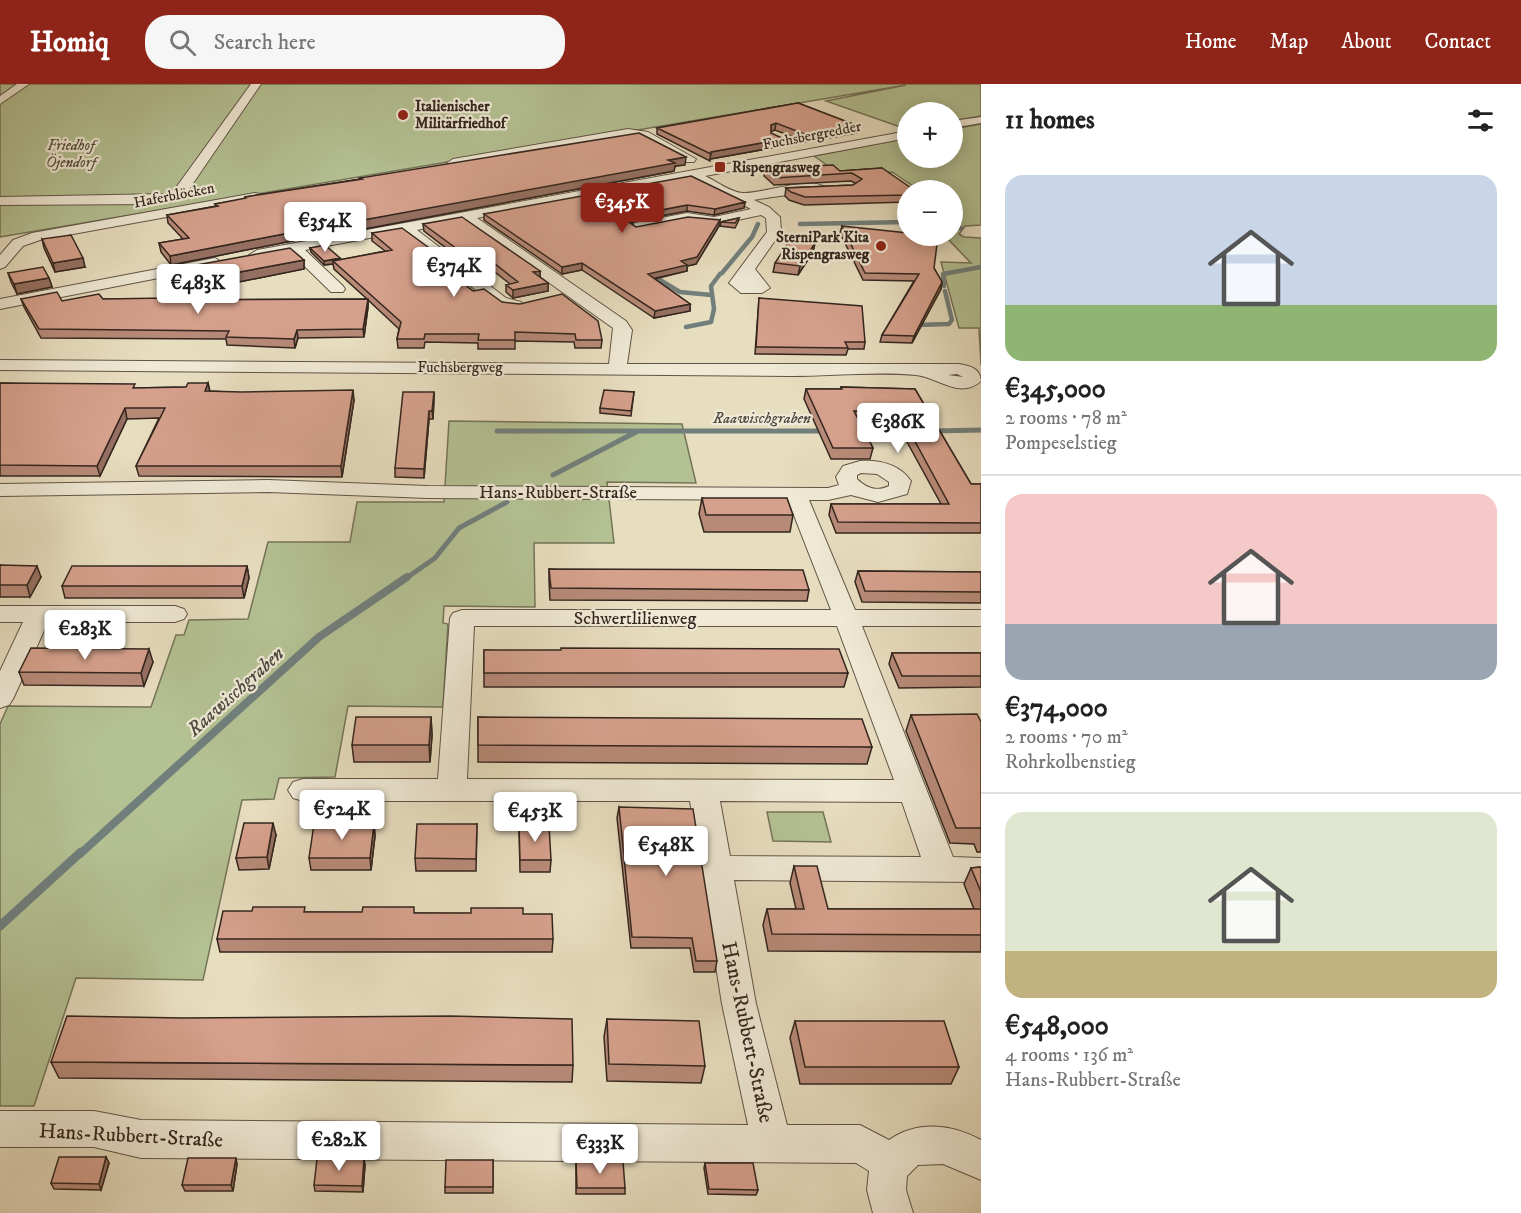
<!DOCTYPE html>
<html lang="en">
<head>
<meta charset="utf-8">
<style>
	body { margin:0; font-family:"IM FELL DW Pica",serif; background:#f6f6f6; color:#222; height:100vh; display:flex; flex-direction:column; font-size:22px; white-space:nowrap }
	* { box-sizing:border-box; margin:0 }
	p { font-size:20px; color:#767676 }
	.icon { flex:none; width:33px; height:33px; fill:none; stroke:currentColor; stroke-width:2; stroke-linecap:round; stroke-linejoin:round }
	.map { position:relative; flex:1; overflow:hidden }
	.details { display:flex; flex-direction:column; background:#fff; width:540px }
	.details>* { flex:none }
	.buttons { position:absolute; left:897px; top:18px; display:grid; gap:12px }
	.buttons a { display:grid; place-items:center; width:66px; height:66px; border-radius:50%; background:#fff; box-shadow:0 3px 15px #0003; font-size:30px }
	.price { position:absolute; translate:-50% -51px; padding:0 14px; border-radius:6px; background:#fff; color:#222; font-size:20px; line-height:39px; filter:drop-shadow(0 2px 3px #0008) }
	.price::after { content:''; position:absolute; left:50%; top:36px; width:18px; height:14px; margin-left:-9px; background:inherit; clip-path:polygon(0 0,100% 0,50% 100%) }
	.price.on { background:#8f2418; color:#fff }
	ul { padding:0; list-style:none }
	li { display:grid; align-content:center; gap:12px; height:318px; padding:0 24px }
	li+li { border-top:2px solid #e0e0e0 }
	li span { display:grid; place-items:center; height:186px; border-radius:18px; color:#555 }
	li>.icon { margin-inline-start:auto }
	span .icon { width:108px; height:108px; fill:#fffc; stroke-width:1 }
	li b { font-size:26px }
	h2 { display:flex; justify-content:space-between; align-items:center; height:72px; padding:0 24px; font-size:26px }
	header { display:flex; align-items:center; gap:36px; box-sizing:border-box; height:84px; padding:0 30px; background:#8f2418; color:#fff }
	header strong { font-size:28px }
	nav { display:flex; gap:33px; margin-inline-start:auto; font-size:21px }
	.search { width:420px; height:54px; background:#f6f6f6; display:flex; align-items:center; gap:15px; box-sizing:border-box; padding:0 21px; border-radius:24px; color:#767676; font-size:22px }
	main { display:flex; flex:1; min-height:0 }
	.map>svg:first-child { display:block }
</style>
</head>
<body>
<header>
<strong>Homiq</strong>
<div class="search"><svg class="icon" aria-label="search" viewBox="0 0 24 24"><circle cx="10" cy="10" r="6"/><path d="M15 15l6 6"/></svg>Search here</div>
<nav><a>Home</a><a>Map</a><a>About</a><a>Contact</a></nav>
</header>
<main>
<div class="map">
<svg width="981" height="1129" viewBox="0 0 981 1129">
	<rect width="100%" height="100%" fill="#e7ddbf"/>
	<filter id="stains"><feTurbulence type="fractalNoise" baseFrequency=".00333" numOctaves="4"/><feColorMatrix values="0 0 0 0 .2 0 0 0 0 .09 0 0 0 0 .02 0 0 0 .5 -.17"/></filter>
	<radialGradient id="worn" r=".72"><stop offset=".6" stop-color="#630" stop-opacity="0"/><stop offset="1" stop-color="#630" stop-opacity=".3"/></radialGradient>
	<path fill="#b4c193" stroke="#747458" stroke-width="1.5" d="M 0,0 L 981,0 L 981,32 L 953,37 L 952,28 L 908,28 L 906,45 L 826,17 L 906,1 L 0,153 Z
		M 981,40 L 981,141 L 965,142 L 959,150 L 964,153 L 981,154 L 981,281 L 979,244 L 959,244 L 941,178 L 971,179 L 945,152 L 952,152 L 952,106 L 919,106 L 892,88 L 841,91 L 814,72 L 907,54 L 908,74 L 952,74 L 953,45 Z
		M 449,337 L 682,340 L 696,399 L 607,398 L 614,459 L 534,459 L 535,523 L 444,522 L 443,539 L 448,540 L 443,623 L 348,622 L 335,693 L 279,694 L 274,715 L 242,716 L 203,896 L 76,894 L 34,1022 L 0,1022 L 0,640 L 8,622 L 151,623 L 176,551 L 184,551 L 189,536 L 248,535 L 268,458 L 350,458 L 357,418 L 444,418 Z
		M 767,728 L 823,728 L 831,758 L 773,757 Z"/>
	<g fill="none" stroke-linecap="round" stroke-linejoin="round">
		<path stroke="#717f7c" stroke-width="4.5" d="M 800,140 L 908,138
			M 952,142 L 961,144
			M 722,189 L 752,153 L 758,140
			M 650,190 L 680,208 L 711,211
			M 944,202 L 943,190 L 981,183
			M 915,241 L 949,240 L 952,236 L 945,207
			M 686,243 L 711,238 L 714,225 L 711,202 L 720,190"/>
		<path stroke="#717f7c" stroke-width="5" d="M 497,347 L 635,347
			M 857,347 L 909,347
			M 932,347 L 981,346
			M 553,391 L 638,347 L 828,347
			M 405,495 L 435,474 L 459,444 L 507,418"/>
		<path stroke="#717f7c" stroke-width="8" d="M 80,770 L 319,553 L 407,493"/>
		<path stroke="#717f7c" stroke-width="9" d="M 0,842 L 81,768"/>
		<defs>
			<path id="street" d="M 17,0 L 29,0 L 0,20 L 0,12 Z
				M 251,0 L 261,0 L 185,111 L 174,117 L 152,120 L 0,121 L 0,113 L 166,110 L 175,105 Z
				M 981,33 L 981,39 L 952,44 L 952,37 Z
				M 628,45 L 648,48 L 696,75 L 694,78 L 686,78 L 641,54 L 628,53 L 453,83 L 447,79 L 453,75 Z
				M 908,47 L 908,54 L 705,92 C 716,97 732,109 743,109 C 762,110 812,91 826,104 C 821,108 766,113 754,116 L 769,123 L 780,133 L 781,148 L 755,185 L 770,204 L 762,209 L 741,209 L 729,199 L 767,148 L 766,134 L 761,131 L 714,141 L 687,137 L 635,147 L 628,143 L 635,139 L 687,129 L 714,133 L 751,125 L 691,94 L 477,134 L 626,237 L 632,246 L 627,280 L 959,280 C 970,282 980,284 981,297 C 960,316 938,293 916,291 C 875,287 832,292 791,292 L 0,286 L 0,276 L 609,280 L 613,244 L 462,137 L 417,146 L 506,214 L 521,218 L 523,221 L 521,224 L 515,226 L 495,221 L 402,148 L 305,166 L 343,202 L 345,205 L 343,208 L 331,208 L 291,169 L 257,176 L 249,171 L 257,166 ZM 957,290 L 963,293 L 948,291 Z
				M 255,109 L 260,110 L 262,113 L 260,116 L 40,156 L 23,162 L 5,183 L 0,185 L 0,171 L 13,156 L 32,149 Z
				M 215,174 L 223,179 L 220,182 L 0,225 L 0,215 Z
				M 860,377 C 880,376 899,380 911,397 L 907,410 L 878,418 L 851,411 L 828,416 L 809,416 L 855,526 L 981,526 L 981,542 L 862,542 L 953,773 L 981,774 L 981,798 L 734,796 L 756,920 L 787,1041 L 860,1041 L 889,1056 C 917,1036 952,1040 981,1056 L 981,1096 L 943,1080 L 918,1081 L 907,1092 L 906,1106 L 913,1129 L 873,1129 L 867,1106 L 869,1087 L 856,1079 L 141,1074 L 94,1063 L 0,1063 L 0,1027 L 94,1027 L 141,1036 L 748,1041 L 722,920 L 690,717 L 303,717 L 293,714 L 288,706 L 293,698 L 303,695 L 438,695 L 450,534 L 453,529 L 462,526 L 831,526 L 788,416 L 428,414 L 268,408 L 0,412 L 0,400 L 268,396 L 428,402 L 828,404 L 839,401 L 836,393 L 843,382 ZM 861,389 L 877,390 L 889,398 L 889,402 C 877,408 866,404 857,395 L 857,391 ZM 474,542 L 837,542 L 894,696 L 467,695 ZM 720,717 L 902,718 L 921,773 L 730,772 Z
				M 0,522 L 175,522 L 184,525 L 187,530 L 184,535 L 175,538 L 48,538 L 13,615 L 9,621 L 0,624 L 0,587 L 23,538 L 0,538 Z"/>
		</defs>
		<use href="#street" stroke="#615446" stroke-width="2"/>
		<use href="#street" fill="#efe9d5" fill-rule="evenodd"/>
	</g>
	<path fill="#b78a78" stroke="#34261e" stroke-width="1.5" d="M 798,19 L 858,42 L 856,49 L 806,58 L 775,46 L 771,47 L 771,49 L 783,62 L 710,75 L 710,77 L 657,50 L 657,44 Z
		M 685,81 L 675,82 L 674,87 L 359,146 L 357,144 L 171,181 L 161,168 L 159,159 L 183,155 L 168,139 L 167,131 L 216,122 L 215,120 L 245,115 L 245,113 L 360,95 L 360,94 Z
		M 765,84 L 840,87 L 882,84 L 908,106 L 908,118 L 804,121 L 789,116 L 785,112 L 786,104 L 853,101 L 855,99 L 851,97 L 774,101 L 764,92 Z
		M 745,118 L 744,124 L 714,131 L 687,127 L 635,137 L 631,139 L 636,143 L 719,142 L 696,180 L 687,182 L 687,187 L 655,195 L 690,220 L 690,227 L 654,234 L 582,186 L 562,190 L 484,136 L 484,130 Z
		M 739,134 L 738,138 L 735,144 L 720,142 L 721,138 Z
		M 423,140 L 540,187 L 540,193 L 548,199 L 548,207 L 513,214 L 506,208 L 506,201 L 510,200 L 478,175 L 464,178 L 424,147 Z
		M 842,142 L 934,184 L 942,198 L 941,205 L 912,259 L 880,258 L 882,251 L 914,197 L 863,196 L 840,149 Z
		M 372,149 L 443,182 L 441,183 L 473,207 L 602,256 L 601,264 L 575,264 L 574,258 L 515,257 L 515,265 L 478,265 L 478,259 L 425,258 L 424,264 L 398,264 L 397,255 L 399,245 L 368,216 L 368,223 L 364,253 L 298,254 L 295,264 L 227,261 L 226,255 L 41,254 L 24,223 L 21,215 L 62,217 L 103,215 L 168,216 L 367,215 L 334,185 L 333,180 L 324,181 L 311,168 L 310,164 L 340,176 L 385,167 L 372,157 Z
		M 42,155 L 85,183 L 55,188 L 44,164 Z
		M 815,159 L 813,168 L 798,191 L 773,188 L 775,179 Z
		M 304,176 L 304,185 L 193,207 L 182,193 L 180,184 Z
		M 8,189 L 49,194 L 52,203 L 17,210 L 11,198 Z
		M 759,214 L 865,258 L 864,265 L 848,265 L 846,271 L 755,270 Z
		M 0,299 L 136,304 L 186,303 L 208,299 L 210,307 L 354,316 L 342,393 L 139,392 L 136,382 L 159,334 L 127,335 L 100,392 L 0,392 Z
		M 841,303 L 915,305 L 971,400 L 981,400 L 981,449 L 836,449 L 829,431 L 831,420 L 941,420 L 896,338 L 859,337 L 873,364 L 870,375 L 831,375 L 804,315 L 806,305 L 841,305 Z
		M 434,308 L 433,335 L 429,335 L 424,394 L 395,393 L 395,384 Z
		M 634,308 L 631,332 L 600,329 L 600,324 Z
		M 702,414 L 793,431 L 790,448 L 704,448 L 699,430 Z
		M 0,481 L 41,493 L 30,513 L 0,513 Z
		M 247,482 L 249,494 L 244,514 L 65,514 L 62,502 Z
		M 549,485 L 809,506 L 807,517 L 550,516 L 549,497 Z
		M 858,487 L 981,488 L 981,519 L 862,518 L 855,498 Z
		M 484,566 L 848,589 L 844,603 L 484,603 Z
		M 892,569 L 981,569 L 981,603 L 899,604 L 889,580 Z
		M 153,578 L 144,602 L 24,601 L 19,588 Z
		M 911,631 L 981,638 L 981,768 L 977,768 L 974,760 L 950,759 L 906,647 Z
		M 431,633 L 432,651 L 430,678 L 354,678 L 352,661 Z
		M 478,633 L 872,663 L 867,680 L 478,678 Z
		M 619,723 L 717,877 L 715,888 L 694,888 L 690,864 L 631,864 L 617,734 Z
		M 374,740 L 375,752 L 371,786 L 311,786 L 309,774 Z
		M 477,740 L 476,787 L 416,787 L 415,774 Z
		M 519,741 L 551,776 L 550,788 L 520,788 Z
		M 276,751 L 269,785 L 239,786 L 236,774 Z
		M 794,782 L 828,825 L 974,825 L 964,800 L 971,784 L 981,783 L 981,868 L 768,867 L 763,841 L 767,825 L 796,825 L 790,799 Z
		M 306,828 L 523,830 L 553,855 L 552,868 L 220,868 L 217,855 Z
		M 607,935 L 705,982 L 701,999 L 607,997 L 604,953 Z
		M 795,937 L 959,983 L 951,1000 L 800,1000 L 790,954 Z
		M 51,978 L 573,981 L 572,998 L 59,994 Z
		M 106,1073 L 109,1079 L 101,1106 L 54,1105 L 51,1099 Z
		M 493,1076 L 493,1109 L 445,1109 L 445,1103 Z
		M 576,1077 L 625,1104 L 625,1110 L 576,1110 Z
		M 705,1079 L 758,1106 L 756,1111 L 708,1110 L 704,1084 Z
		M 237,1080 L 233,1107 L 185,1107 L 182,1101 Z
		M 365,1081 L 363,1108 L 315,1107 L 314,1101 Z"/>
	<path fill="#957062" stroke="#34261e" stroke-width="1.5" d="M 776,39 L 775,46 L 770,48 L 771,41 Z
		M 858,42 L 856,49 L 806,58 L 807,51 Z
		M 784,55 L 783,62 L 710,75 L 711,68 Z
		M 686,73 L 685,81 L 675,82 L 674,87 L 359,146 L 358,137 Z
		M 745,118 L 744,124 L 714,131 L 715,125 Z
		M 687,121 L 687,127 L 635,137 L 626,142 L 626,136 L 635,131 Z
		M 356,136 L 357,144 L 171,181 L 170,172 Z
		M 720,136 L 719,142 L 696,180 L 687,182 L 687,187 L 647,196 L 648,190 L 681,177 Z
		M 815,159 L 813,168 L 798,191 L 800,182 Z
		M 478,168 L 478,175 L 464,178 L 464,170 Z
		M 83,174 L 85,183 L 55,188 L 53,179 Z
		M 340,174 L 340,178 L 333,177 L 333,180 L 324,181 L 324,177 Z
		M 443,174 L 443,182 L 433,184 L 433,176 Z
		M 304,176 L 304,185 L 193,207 L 191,197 Z
		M 582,179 L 582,186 L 562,190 L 562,183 Z
		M 540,187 L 540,195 L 533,188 Z
		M 49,194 L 52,203 L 17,210 L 14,200 Z
		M 942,198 L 941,205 L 912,259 L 914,252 Z
		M 548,199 L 548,207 L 513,214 L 513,206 Z
		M 368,215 L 368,223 L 364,253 L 363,245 Z
		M 690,220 L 690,227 L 654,234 L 655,227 Z
		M 297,246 L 298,254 L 295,264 L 294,255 Z
		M 208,299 L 210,309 L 205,307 Z
		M 353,306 L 354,316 L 342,393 L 341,382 Z
		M 434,308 L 434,317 L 433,335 L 432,327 Z
		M 125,324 L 127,335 L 100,392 L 97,382 Z
		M 429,327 L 429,335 L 424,394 L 424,385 Z
		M 37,482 L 41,493 L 30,513 L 27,501 Z
		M 247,482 L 249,494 L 244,514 L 242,502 Z
		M 149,565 L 153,578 L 144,602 L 141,589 Z
		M 431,633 L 432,651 L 430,678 L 429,661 Z
		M 273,739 L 276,751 L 269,785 L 267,773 Z
		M 374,740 L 375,752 L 371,786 L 370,774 Z
		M 106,1073 L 109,1079 L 101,1106 L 99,1100 Z
		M 236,1074 L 237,1080 L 233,1107 L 231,1101 Z
		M 364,1075 L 365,1081 L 363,1108 L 362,1102 Z"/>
	<path fill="#d5a08c" stroke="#34261e" stroke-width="1.5" d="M 798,19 L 858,42 L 807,51 L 776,39 L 771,41 L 771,49 L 784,55 L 711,68 L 711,70 L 657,44 Z
		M 639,49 L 686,73 L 668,76 L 675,79 L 358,137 L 356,136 L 170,172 L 159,159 L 189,154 L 167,131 L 218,122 L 215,120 L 246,114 L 245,113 L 362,95 L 360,94 Z
		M 833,81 L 840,87 L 882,84 L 914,106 L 908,106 L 908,111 L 805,113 L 791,108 L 786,104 L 853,101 L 862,95 L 852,89 L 775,94 L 765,84 Z
		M 691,92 L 745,118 L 715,125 L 687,121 L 635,131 L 626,136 L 636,143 L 688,133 L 720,136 L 697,173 L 681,177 L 687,181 L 648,190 L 690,220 L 655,227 L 582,179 L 562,183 L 484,130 Z
		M 462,133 L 540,187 L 533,188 L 548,199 L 513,206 L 506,201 L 518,198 L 485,172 L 478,168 L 464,170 L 423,140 Z
		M 739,134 L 735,139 L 721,138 Z
		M 842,142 L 908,149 L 908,152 L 938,152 L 934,184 L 942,198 L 914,252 L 882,251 L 919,190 L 865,189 Z
		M 402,144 L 443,174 L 433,176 L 473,207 L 484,205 L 502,218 L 520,220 L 562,210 L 598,237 L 602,256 L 576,256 L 575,250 L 515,248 L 515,256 L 478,256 L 479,250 L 425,250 L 424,255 L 397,255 L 401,238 L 333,177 L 392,166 L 372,149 Z
		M 71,151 L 83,174 L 53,179 L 42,155 Z
		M 790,156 L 815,159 L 800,182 L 775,179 Z
		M 325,161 L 340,174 L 324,177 L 310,164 Z
		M 290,164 L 304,176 L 191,197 L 180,184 Z
		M 43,183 L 49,194 L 14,200 L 8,189 Z
		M 57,208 L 62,217 L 99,210 L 103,215 L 167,214 L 168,216 L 368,215 L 363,245 L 297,246 L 294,255 L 226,253 L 229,247 L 39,245 L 21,215 Z
		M 759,214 L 862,222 L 865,258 L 845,258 L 848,264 L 756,263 Z
		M 0,299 L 135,300 L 133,304 L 186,303 L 188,299 L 208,299 L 205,307 L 242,308 L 353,306 L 341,382 L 136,382 L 165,324 L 125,324 L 97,382 L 0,381 Z
		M 841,303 L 915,305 L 971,400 L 981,400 L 981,439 L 838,438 L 831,420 L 949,420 L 899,328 L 854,327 L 873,364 L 833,364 L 806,305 L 842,305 Z
		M 604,306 L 634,308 L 631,327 L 600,324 Z
		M 403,308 L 434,308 L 432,327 L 429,327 L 424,385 L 395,384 Z
		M 702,414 L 787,414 L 793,431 L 706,431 Z
		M 0,481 L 37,482 L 27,501 L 0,501 Z
		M 72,482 L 247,482 L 242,502 L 62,502 Z
		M 549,485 L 803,486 L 809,506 L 551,504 Z
		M 858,487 L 981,488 L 981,508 L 865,507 Z
		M 31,564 L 149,565 L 141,589 L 19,588 Z
		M 561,564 L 839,565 L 848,589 L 484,589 L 484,566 L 561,566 Z
		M 892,569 L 981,569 L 981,592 L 902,592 Z
		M 977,630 L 981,638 L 981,746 L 980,744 L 956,744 L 911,631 Z
		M 356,633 L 431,633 L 429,661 L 352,661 Z
		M 478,633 L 862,635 L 872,663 L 478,661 Z
		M 619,723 L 693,725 L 717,877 L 696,877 L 692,854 L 632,853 Z
		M 244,739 L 273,739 L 267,773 L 236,774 Z
		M 314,740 L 374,740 L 370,774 L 309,774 Z
		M 417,740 L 477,740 L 476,775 L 415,774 Z
		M 519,741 L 549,741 L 551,776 L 520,776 Z
		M 794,782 L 817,782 L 828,825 L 981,825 L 981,851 L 772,850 L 767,825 L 804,825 Z
		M 981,783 L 981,808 L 971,784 Z
		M 253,823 L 305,823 L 304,828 L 362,828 L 363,823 L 414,823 L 414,829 L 471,829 L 471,824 L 523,824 L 523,830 L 552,830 L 553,855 L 217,855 L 223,827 L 252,827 Z
		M 67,932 L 183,934 L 451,932 L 572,935 L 573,981 L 51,978 Z
		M 607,935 L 699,937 L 705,982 L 609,980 Z
		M 795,937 L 944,937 L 959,983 L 805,983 Z
		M 59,1073 L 106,1073 L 99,1100 L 51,1099 Z
		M 188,1074 L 236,1074 L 231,1101 L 182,1101 Z
		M 317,1075 L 364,1075 L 362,1102 L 314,1101 Z
		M 446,1076 L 493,1076 L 493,1103 L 445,1103 Z
		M 576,1077 L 623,1077 L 625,1104 L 577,1104 Z
		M 705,1079 L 753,1079 L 758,1106 L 709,1105 Z"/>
	<g fill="#8f2418" stroke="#efe9d5" stroke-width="2">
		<circle cx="403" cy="31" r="6"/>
		<rect x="714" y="77" width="12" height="12" rx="3"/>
		<circle cx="881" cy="162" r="6"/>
	</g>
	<g text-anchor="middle" stroke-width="4.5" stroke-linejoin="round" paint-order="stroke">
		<g font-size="15" font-weight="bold" fill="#34261e" stroke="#efe9d5" text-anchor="start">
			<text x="415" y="27">Italienischer<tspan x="415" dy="17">Militärfriedhof</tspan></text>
			<text x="732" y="88">Rispengrasweg</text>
			<text x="869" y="158" text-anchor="end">SterniPark Kita<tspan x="869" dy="17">Rispengrasweg</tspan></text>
		</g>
		<g font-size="15" fill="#34261e" stroke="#efe9d5">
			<text transform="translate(812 51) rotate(-11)" y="5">Fuchsbergredder</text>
			<text transform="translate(174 111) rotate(-11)" y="5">Haferblöcken</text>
			<text x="460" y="288">Fuchsbergweg</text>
		</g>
		<g font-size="15" font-style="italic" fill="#544d3b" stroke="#efe9d5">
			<text x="71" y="66">Friedhof<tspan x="71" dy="17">Öjendorf</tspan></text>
		</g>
		<g font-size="16" font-style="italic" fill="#4e4b45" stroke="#efe9d5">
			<text x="762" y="339">Raawischgraben</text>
		</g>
		<g font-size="18" fill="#34261e" stroke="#efe9d5">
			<text x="558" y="414">Hans-Rubbert-Straße</text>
			<text x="635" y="540">Schwertlilienweg</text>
		</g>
		<g font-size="20" font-style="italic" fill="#4e4b45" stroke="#efe9d5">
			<text transform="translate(235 607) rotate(-42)" y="7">Raawischgraben</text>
		</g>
		<g font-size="21" fill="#34261e" stroke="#efe9d5">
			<text transform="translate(748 948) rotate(78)" y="7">Hans-Rubbert-Straße</text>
			<text transform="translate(131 1051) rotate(3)" y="7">Hans-Rubbert-Straße</text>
		</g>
	</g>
	<rect width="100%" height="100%" filter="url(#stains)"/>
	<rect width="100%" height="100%" fill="url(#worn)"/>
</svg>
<div class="buttons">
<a>+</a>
<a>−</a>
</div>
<b class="price on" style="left:622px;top:150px">€345K</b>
<b class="price" style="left:325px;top:169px">€354K</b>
<b class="price" style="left:454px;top:214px">€374K</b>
<b class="price" style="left:198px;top:231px">€483K</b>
<b class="price" style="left:898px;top:370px">€386K</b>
<b class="price" style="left:85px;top:577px">€283K</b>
<b class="price" style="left:342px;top:757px">€524K</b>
<b class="price" style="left:535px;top:759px">€453K</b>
<b class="price" style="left:666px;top:793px">€548K</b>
<b class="price" style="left:339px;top:1088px">€282K</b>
<b class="price" style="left:600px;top:1091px">€333K</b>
</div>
<section class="details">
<h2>11 homes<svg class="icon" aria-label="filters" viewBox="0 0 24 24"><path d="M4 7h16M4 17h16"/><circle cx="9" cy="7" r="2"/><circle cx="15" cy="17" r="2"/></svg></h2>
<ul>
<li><span style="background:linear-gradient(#c9d6e8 70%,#8fb573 0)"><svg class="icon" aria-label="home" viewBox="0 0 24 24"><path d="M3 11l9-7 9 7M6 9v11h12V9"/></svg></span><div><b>€345,000</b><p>2 rooms · 78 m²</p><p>Pompeselstieg</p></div></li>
<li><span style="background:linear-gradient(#f6c9c9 70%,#9aa5b1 0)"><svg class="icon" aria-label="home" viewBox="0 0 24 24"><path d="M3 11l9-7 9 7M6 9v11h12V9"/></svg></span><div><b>€374,000</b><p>2 rooms · 70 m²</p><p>Rohrkolbenstieg</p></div></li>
<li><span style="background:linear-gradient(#dfe7d0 75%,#c2b280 0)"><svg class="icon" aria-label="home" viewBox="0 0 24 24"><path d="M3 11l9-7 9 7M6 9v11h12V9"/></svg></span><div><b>€548,000</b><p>4 rooms · 136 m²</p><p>Hans-Rubbert-Straße</p></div></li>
</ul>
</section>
</main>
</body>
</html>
